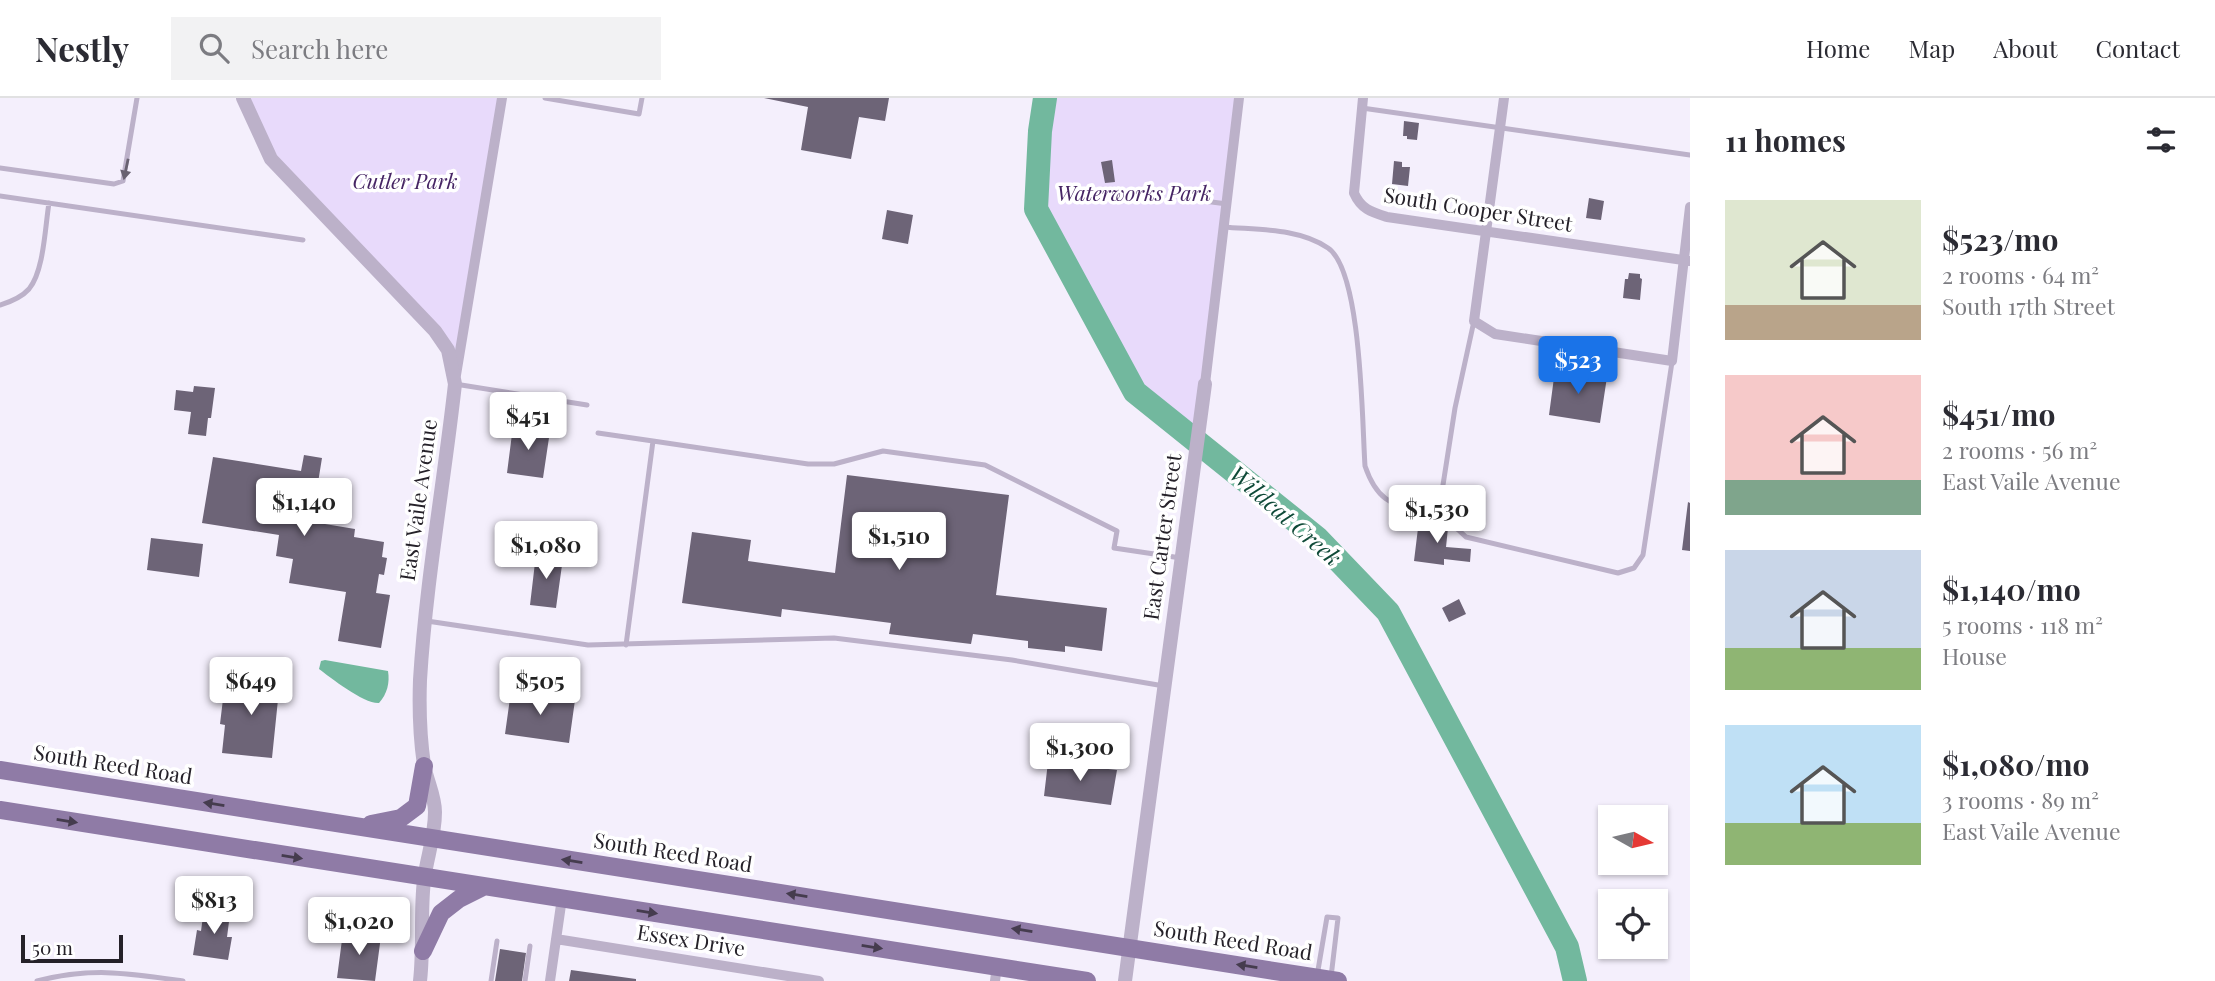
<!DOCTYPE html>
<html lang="en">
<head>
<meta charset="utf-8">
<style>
	body { margin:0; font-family:"Playfair Display",serif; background:#f2f2f3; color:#2b2b33; height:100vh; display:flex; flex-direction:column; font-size:26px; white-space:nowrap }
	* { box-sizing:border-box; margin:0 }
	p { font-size:23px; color:#7c7c81 }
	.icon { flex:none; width:38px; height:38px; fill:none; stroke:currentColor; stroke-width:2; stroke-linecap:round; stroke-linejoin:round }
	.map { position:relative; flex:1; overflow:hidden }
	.details { display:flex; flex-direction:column; background:#fff; width:525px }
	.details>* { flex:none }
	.needle { width:46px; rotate:98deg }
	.fabs { position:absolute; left:1598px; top:707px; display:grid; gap:14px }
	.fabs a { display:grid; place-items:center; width:70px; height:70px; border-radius:0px; background:#fff; box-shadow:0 2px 5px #0004; font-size:35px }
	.scale { position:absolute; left:21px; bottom:18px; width:102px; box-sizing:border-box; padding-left:7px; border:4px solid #252129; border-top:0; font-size:19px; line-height:24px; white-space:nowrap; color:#252129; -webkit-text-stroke:5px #fff; paint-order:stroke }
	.price { position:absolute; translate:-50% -60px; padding:0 16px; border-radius:7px; background:#fff; color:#222; font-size:23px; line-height:46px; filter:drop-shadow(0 2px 4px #0008) }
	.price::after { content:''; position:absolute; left:50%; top:42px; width:21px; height:16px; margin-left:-10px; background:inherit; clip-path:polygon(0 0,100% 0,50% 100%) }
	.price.active { background:#1a73e8; color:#fff }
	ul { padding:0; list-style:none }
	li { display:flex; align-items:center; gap:21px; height:175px; padding:0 35px }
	li span { display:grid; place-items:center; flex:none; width:196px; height:140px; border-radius:0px; color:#555 }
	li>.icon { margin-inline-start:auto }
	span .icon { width:84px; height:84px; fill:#fffc; stroke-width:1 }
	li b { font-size:30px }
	h2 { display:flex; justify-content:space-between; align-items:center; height:84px; padding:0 35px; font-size:30px }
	header { display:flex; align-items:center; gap:42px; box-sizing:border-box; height:98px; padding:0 35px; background:#fff; border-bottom:2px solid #e1e1e2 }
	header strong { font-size:33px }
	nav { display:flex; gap:38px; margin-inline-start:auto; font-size:24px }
	.search { width:490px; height:63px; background:#f2f2f3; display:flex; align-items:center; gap:18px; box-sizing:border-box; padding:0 24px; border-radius:0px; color:#7c7c81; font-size:26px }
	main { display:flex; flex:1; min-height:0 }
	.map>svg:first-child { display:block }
</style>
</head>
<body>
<header>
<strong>Nestly</strong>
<div class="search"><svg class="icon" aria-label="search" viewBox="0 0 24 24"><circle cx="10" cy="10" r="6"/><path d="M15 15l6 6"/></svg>Search here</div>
<nav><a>Home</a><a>Map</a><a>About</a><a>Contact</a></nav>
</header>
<main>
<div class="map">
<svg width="1690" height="883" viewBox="0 0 1690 883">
	<rect width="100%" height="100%" fill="#f4effc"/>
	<path fill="#e8dafb" d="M 243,0 L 502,0 L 458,261 L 295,88 Z
		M 1045,0 L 1239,0 L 1197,344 L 1135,294 L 1036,111 L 1040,33 Z"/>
	<path fill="#72b89e" d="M 325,562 L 388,573 C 390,585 387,596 379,605 C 364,606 331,580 319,571 L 321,563 Z"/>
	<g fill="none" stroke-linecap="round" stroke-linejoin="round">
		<path stroke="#72b89e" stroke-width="24" d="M 1045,0 L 1040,33 L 1036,111 L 1135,294 L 1317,440 L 1388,514 L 1567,849 L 1575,883"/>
	</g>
	<path fill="#6d6477" d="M 764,0 L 889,0 L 885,23 L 859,19 L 851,61 L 801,52 L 808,9 Z
		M 1404,23 L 1419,25 L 1417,42 L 1407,41 L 1407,38 L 1403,38 Z
		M 1112,62 L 1115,84 L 1105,85 L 1101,64 Z
		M 1394,63 L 1402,64 L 1402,69 L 1410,69 L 1408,88 L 1392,86 Z
		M 1589,100 L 1604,103 L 1601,122 L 1586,120 Z
		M 887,112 L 913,117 L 908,146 L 882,141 Z
		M 1629,175 L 1640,176 L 1640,180 L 1642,181 L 1640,202 L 1623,200 L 1625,181 L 1628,181 Z
		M 1555,272 L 1607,279 L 1600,325 L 1549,317 Z
		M 194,288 L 215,290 L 211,320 L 208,320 L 206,338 L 188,336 L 191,314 L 174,312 L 176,292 L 193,294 Z
		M 513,328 L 550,333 L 543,380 L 507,375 Z
		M 304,357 L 322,360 L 316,397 L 306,395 L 301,422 L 355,431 L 354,439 L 384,444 L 382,459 L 387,460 L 384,477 L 379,476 L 376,495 L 390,497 L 381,550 L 338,543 L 346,494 L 289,485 L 293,461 L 276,458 L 279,437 L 202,425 L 213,359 L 301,373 Z
		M 847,377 L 1009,397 L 996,497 L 1107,510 L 1102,553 L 1065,548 L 1065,554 L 1028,550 L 1028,543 L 973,536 L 971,546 L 889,536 L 891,525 L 782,511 L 781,519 L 682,505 L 692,434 L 751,442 L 748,463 L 835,475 Z
		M 1688,404 L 1690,405 L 1690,453 L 1682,452 Z
		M 1419,422 L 1440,425 L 1440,429 L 1448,430 L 1446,449 L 1471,451 L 1470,464 L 1444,461 L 1444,467 L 1414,463 Z
		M 151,440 L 203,446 L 199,479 L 147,472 Z
		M 536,456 L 563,460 L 556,510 L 530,507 Z
		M 1459,501 L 1466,516 L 1449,524 L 1442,510 Z
		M 233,577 L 280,582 L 272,660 L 222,655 L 225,627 L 220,626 L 223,601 L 231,602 Z
		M 511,593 L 575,602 L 569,645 L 505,636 Z
		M 1048,664 L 1117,672 L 1111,707 L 1044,698 Z
		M 204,811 L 230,816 L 227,839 L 232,839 L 228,862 L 193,857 L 197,832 L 201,833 Z
		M 343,834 L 381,838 L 375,883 L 337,880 Z
		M 500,851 L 526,855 L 522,883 L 495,883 Z
		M 571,872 L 636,881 L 636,883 L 569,883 Z"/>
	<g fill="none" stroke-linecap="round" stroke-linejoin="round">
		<path stroke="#bcb1c9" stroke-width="5" d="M 545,0 L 639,16 L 642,0
			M 1362,10 L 1690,57
			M 0,70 L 114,86 L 123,83 L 137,0
			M 0,98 L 303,142
			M 1204,103 L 1227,106
			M 1224,129 C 1258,132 1299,130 1328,150 C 1362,173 1362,325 1365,368 C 1380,412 1401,406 1438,420 C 1450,424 1458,431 1466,439 L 1618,475 L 1634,470 L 1643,457 L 1672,264
			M 0,207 C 10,204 21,200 29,191 C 44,173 45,129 49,105
			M 455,286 L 587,307
			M 598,335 L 653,343
			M 1438,419 L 1455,310 L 1474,223
			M 427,523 L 588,547 L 834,540 L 1012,562 L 1164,588
			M 626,547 L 653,343 L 808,366 L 834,366 L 883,353 L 985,367 L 1117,433 L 1114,450 L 1181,460
			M 1317,878 L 1327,819 L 1338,820 L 1331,879
			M 37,883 C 92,869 127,875 183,883
			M 491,883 L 497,843
			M 525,883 L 530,848"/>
		<path stroke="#bcb1c9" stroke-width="10" d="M 1363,0 L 1354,95 C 1361,111 1371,114 1387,119 L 1690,163
			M 1504,0 L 1474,223 L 1495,236 L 1672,263 L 1690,109
			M 456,277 L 502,0
			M 1205,286 L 1239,0
			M 556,841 L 819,883
			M 550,883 L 562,800
			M 995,883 L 997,868"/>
		<path stroke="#bcb1c9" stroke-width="14" d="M 243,0 L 271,61 L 435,233 L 448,252 L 455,286 C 444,385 426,483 420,582 C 419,610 420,640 424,667 C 427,683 435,698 435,714 C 435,738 427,759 424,782 C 420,816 424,849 420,883
			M 1125,883 L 1205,286"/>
		<path stroke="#8f7ba6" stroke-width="18" d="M 0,672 L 1338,883
			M 0,712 L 1087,883
			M 371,726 L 401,720 L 417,708 L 424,668
			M 423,853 L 441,815 L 459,801 L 483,789"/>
	</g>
	<defs><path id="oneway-solid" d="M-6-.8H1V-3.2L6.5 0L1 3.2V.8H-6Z" transform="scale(1.75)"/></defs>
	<use fill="#696271" href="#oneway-solid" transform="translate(126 71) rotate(102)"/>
	<g fill="#453c4e">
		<use href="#oneway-solid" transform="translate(214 706) rotate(-171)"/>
		<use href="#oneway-solid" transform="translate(67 723) rotate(9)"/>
		<use href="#oneway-solid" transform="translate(292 759) rotate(9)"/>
		<use href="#oneway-solid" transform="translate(572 763) rotate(-171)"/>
		<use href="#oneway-solid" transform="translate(797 797) rotate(-171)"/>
		<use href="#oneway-solid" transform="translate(647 814) rotate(9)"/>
		<use href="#oneway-solid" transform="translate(1022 832) rotate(-171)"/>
		<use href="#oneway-solid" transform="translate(872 849) rotate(9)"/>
		<use href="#oneway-solid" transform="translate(1247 868) rotate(-171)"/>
	</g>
	<g text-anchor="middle" stroke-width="7" stroke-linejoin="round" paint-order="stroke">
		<g font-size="21" font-style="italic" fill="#462564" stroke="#fff">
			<text x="405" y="91">Cutler Park</text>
			<text x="1134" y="103">Waterworks Park</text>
		</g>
		<g font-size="21" fill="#252129" stroke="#fff">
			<text transform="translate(1478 112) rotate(9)" y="7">South Cooper Street</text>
			<text transform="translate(419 402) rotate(-82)" y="7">East Vaile Avenue</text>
			<text transform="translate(1163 439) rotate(-82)" y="7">East Carter Street</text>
			<text transform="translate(113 667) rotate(9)" y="7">South Reed Road</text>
			<text transform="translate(673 755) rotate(9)" y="7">South Reed Road</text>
			<text transform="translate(691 843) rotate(9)" y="7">Essex Drive</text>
			<text transform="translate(1233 843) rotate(9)" y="7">South Reed Road</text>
		</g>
		<g font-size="23" font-style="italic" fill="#0f4a38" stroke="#fff">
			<text transform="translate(1285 418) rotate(41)" y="8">Wildcat Creek</text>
		</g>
	</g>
</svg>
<div class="fabs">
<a><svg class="needle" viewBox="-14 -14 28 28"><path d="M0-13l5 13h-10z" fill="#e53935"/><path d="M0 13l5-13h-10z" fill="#7c7c81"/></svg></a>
<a><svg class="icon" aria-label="locate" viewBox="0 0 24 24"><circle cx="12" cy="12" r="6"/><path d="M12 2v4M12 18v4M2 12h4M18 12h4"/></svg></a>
</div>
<div class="scale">50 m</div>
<b class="price active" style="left:1578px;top:298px">$523</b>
<b class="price" style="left:528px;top:354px">$451</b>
<b class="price" style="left:304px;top:440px">$1,140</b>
<b class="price" style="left:1437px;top:447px">$1,530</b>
<b class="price" style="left:899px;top:474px">$1,510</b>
<b class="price" style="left:546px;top:483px">$1,080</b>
<b class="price" style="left:251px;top:619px">$649</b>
<b class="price" style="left:540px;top:619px">$505</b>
<b class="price" style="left:1080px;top:685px">$1,300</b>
<b class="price" style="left:214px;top:838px">$813</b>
<b class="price" style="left:359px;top:859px">$1,020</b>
</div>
<section class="details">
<h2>11 homes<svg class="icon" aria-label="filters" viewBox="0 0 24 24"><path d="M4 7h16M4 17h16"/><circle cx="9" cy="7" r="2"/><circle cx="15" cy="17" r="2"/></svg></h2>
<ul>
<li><span style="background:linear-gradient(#dfe7d0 75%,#b9a48a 0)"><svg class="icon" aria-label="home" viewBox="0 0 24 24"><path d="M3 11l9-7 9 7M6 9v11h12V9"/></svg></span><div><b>$523/mo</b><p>2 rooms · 64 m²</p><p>South 17th Street</p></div></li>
<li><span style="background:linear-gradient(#f6c9c9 75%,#7fa58c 0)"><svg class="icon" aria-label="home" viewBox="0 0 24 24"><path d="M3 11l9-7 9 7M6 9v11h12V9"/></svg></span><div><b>$451/mo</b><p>2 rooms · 56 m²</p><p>East Vaile Avenue</p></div></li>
<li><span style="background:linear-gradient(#c9d6e8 70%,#8fb573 0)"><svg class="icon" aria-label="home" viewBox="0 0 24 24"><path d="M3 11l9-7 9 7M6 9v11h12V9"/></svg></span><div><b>$1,140/mo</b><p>5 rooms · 118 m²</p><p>House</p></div></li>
<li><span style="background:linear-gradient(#bfe0f5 70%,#8fb573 0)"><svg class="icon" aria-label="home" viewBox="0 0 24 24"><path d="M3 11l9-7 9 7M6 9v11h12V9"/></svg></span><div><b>$1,080/mo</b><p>3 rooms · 89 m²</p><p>East Vaile Avenue</p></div></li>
</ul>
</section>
</main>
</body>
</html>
